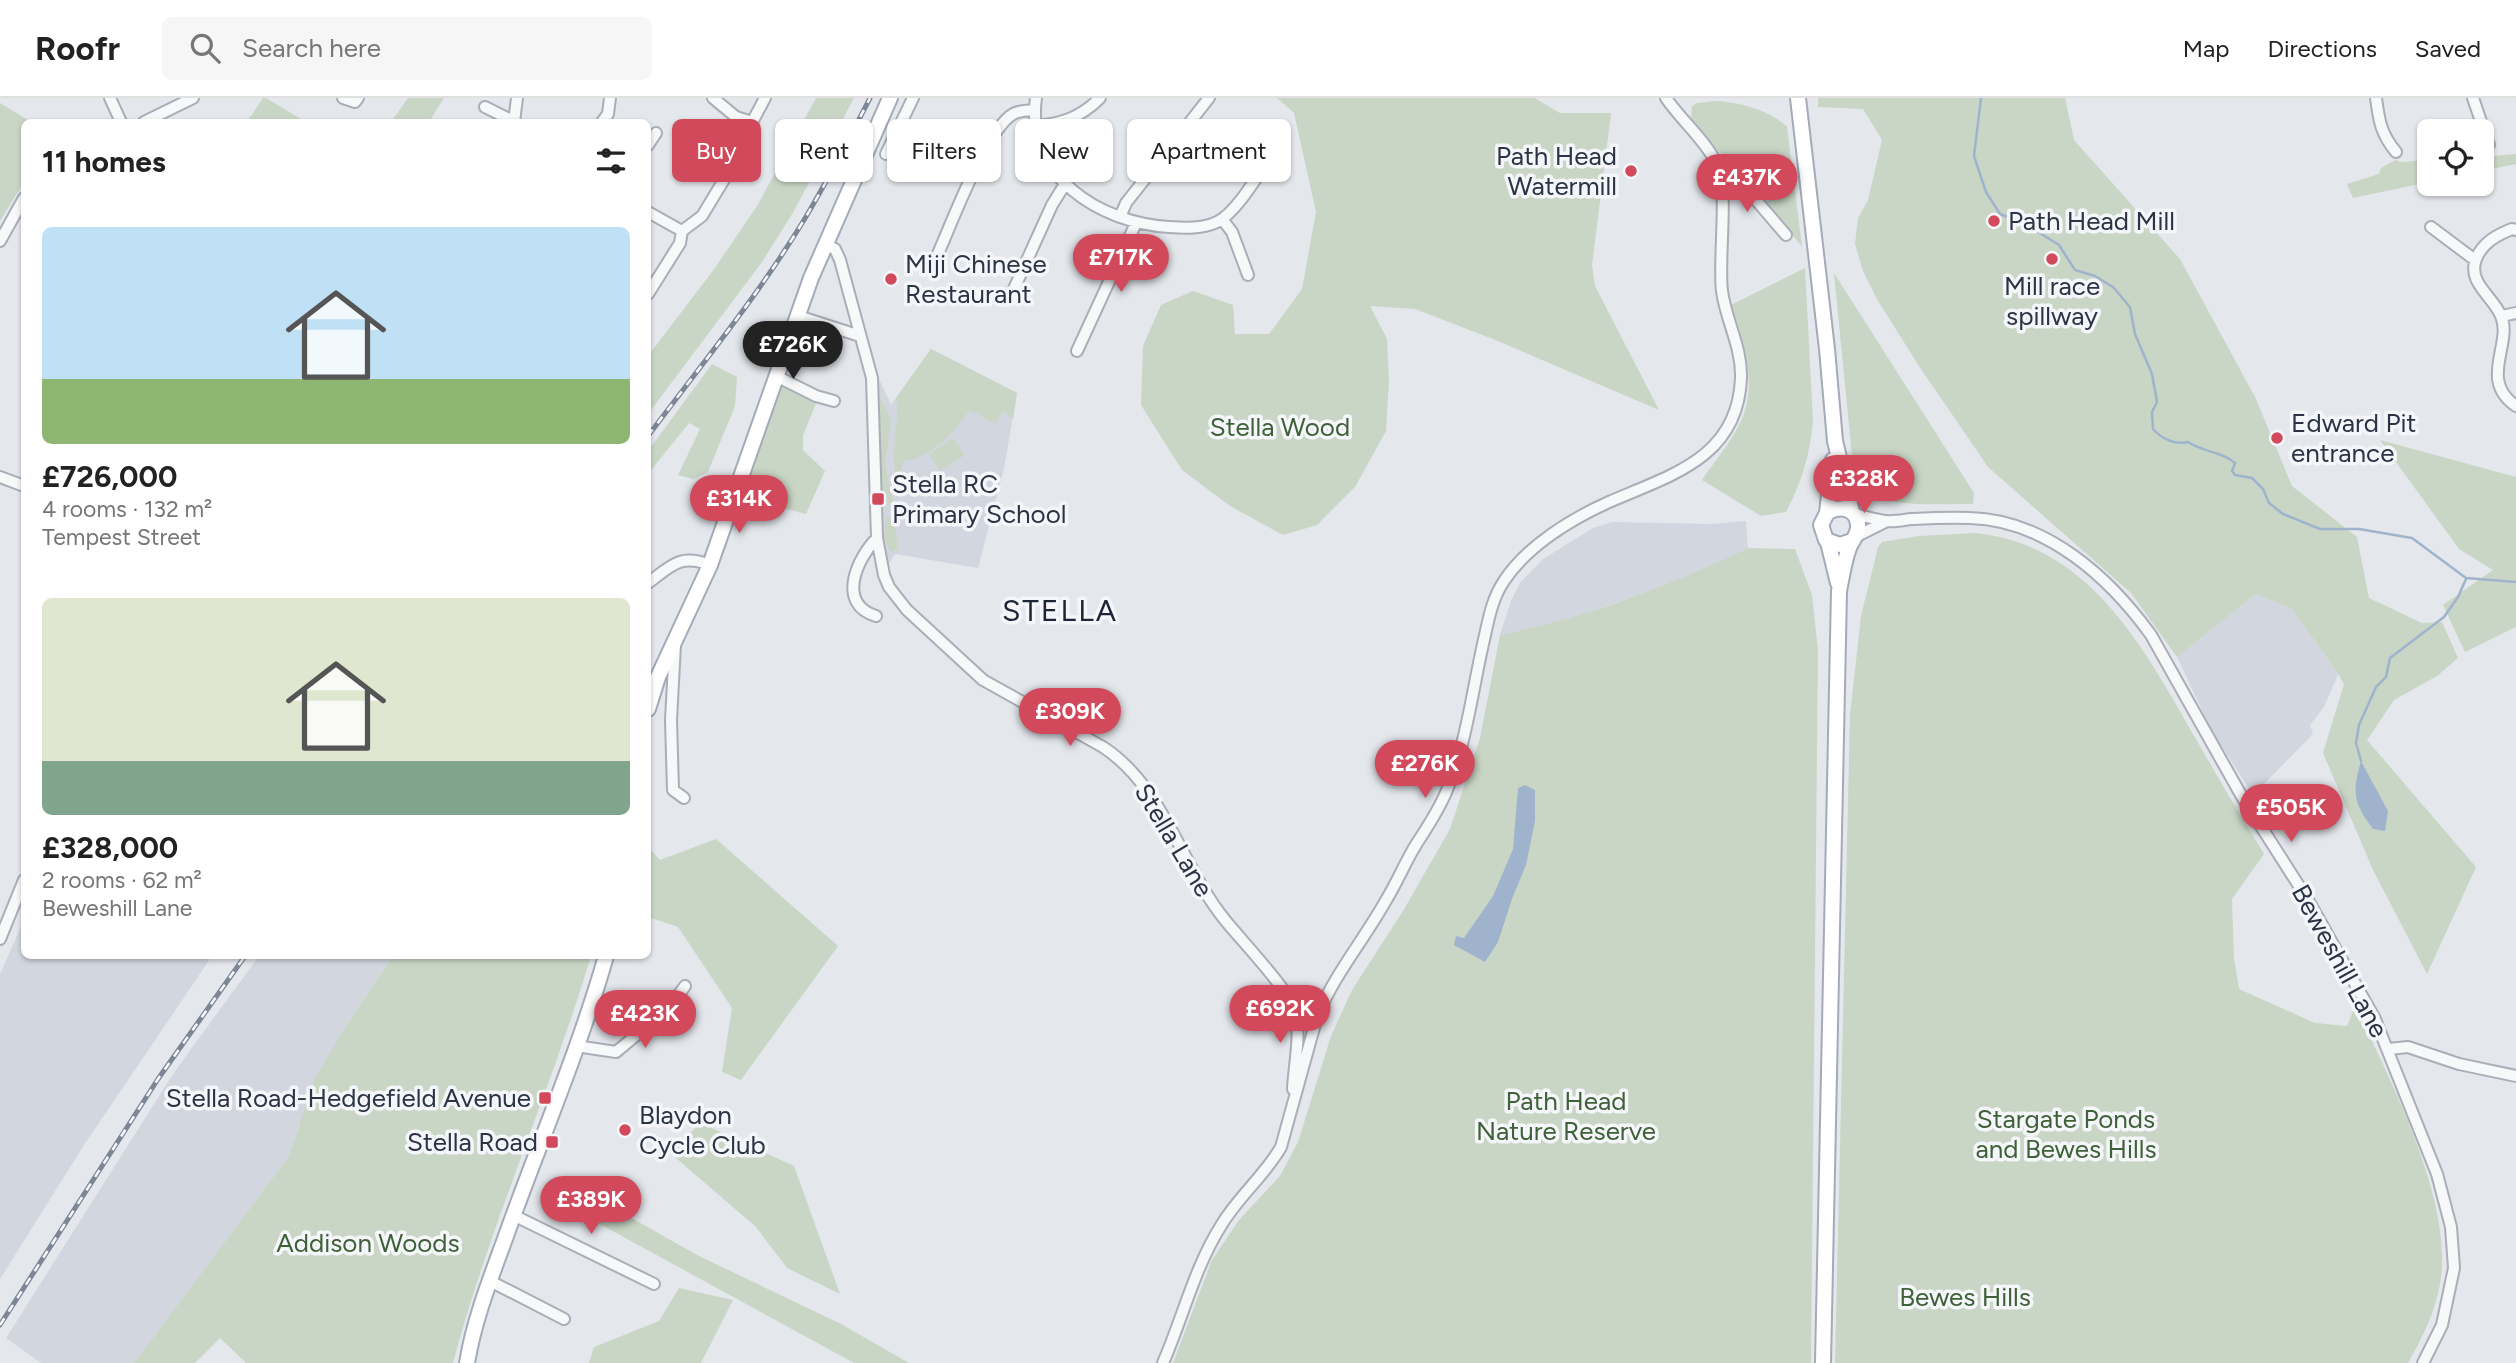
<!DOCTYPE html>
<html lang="en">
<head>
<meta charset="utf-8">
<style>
	body { margin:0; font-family:Figtree,sans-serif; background:#f6f6f6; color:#222; height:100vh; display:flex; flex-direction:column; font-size:26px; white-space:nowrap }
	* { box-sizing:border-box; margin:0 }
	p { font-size:23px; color:#767676 }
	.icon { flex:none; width:38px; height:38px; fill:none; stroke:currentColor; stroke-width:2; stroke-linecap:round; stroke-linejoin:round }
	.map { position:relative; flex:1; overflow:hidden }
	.side { position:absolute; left:21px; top:21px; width:630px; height:840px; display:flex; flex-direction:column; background:#fff; border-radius:10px; box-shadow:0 2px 5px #0004 }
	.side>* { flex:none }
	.guide { position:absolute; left:672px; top:21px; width:665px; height:63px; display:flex; gap:14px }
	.controls { position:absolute; left:2417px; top:21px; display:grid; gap:14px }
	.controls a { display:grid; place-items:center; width:77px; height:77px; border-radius:10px; background:#fff; box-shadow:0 2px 5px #0004; font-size:35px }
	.price { position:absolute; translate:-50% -60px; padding:0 16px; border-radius:24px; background:#d1495b; color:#fff; font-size:23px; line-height:46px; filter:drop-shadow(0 2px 4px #0008) }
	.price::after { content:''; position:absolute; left:50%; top:42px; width:21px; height:16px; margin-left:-10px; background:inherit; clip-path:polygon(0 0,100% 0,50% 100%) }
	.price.selected { background:#222; color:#fff }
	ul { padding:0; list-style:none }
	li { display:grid; align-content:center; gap:14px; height:371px; padding:0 21px }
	li span { display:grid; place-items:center; height:217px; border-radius:10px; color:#555 }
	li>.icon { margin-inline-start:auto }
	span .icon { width:126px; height:126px; fill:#fffc; stroke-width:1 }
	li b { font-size:30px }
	h2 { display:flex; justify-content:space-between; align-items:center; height:84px; padding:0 21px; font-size:30px }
	.chip { padding:0 24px; border-radius:10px; background:#fff; box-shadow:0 2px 5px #0004; font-size:24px; line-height:63px }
	.chip.selected { background:#d1495b; color:#fff }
	header { display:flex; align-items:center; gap:42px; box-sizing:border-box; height:98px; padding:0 35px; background:#fff; border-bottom:2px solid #e0e0e0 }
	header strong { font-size:33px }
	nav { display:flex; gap:38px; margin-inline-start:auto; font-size:24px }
	.search { width:490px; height:63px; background:#f6f6f6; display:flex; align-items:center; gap:18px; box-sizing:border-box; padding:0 24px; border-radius:10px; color:#767676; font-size:26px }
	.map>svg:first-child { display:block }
</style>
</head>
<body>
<header>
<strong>Roofr</strong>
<div class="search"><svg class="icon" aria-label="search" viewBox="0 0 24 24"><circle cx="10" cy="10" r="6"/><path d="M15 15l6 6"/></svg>Search here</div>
<nav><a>Map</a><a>Directions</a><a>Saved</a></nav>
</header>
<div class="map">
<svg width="2516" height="1265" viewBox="0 0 2516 1265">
	<rect width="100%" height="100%" fill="#e4e7ec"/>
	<path fill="#d2d6de" d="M 931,251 L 1017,295 L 1004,370 L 978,470 L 895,456 L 886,470 L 878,400 L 875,279 L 881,285 L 891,307 Z
		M 1746,423 L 1748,450 L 1680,483 L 1551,527 L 1500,537 L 1511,503 L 1520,485 L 1543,461 L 1593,430 L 1612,424 L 1712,426 Z
		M 2256,496 L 2292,511 L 2338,576 L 2324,609 L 2310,627 L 2313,636 L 2253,697 L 2211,631 L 2177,559 Z
		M 24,822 L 24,858 L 212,858 L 84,1047 L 0,1181 L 0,876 Z
		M 259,858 L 393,858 L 345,930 L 299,1027 L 289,1058 L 134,1265 L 41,1265 L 6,1240 L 173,976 Z"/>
	<path fill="#c9d6c5" d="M 263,0 L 266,0 L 306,24 L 247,24 Z
		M 408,0 L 444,0 L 429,24 L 391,24 Z
		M 816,0 L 854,0 L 794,113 L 762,164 L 648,316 L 648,258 L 715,170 L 757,108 Z
		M 1277,0 L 1535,0 L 1560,15 L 1611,15 L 1592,167 L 1595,188 L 1659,312 L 1498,243 L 1415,211 L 1370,208 L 1387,241 L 1389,283 L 1386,333 L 1355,389 L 1317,427 L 1283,437 L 1230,408 L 1182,372 L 1141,307 L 1143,248 L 1161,207 L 1193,193 L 1233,207 L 1235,236 L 1269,236 L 1302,191 L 1316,114 L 1294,15 Z
		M 1818,0 L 2065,0 L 2074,42 L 2180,161 L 2255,299 L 2292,388 L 2357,439 L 2369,500 L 2422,525 L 2442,524 L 2458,560 L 2437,578 L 2394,602 L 2367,642 L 2476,769 L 2427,876 L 2373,772 L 2323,655 L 2344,586 L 2338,576 L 2292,511 L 2256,496 L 2177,559 L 2131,495 L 1988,369 L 1919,268 L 1878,203 L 1863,173 L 1855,146 L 1858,120 L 1868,102 L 1882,42 L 1863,11 L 1818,9 Z
		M 1715,3 C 1739,4 1770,12 1787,29 L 1802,149 L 1767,104 L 1766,95 L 1773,90 L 1765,79 L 1756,84 L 1749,85 L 1694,27 L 1691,19 L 1692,8 L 1697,5 Z
		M 0,5 L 31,24 L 24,24 L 24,84 L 0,123 Z
		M 2516,56 L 2516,66 L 2482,73 L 2482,59 Z
		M 2396,62 L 2401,64 L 2429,62 L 2429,84 L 2353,100 L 2347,86 L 2379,76 L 2381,70 Z
		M 1805,170 L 1813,323 C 1810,356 1802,384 1786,414 L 1761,418 L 1702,382 C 1715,363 1731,344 1741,323 C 1758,286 1744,243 1731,207 Z
		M 1834,175 L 1974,395 L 1973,406 C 1944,405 1882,412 1862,389 C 1857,384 1856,375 1853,368 Z
		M 931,251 L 1017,295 L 1013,321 L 1004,313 L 995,326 L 970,312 C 952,336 933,359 903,363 L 899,385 C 887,358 901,329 896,300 Z
		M 712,266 L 737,279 L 735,308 L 708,374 L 693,381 L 678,377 L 700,331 L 689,325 L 648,376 L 648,353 Z
		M 780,285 L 817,303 L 803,337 L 803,352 L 825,373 L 806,416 L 742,400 Z
		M 875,291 L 891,321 L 885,369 L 894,404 C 888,408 883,403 878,400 Z
		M 953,340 L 965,357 L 940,373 L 929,356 Z
		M 2380,342 L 2516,379 L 2516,529 L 2465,554 L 2443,507 L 2493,472 L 2459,451 Z
		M 894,418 L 898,451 L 891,454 L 884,441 L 886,420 Z
		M 1975,435 C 2090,446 2145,552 2196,641 C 2218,680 2241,718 2264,756 L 2232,801 L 2234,860 L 2239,891 L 2315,925 L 2347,928 L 2355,908 C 2390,981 2455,1106 2440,1186 C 2435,1215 2422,1240 2408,1265 L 1835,1265 L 1850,617 L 1861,518 L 1878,449 L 1882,444 L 1919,438 Z
		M 1748,450 L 1795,451 L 1812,497 L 1818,552 L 1811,1265 L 1173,1265 L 1212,1162 L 1239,1122 L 1280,1078 L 1298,1044 L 1331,938 L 1352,892 L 1403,813 L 1450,731 L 1480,640 L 1500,537 C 1588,519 1667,489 1748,450 Z
		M 716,741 L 838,848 L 741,982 L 722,974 L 732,910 L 678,829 L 648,819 L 648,749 L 660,762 Z
		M 393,858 L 591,858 C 550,995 490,1126 453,1265 L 246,1265 L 220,1240 L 195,1265 L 134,1265 L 289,1058 L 315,980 L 345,930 Z
		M 701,1025 L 794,1068 L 840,1196 L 787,1170 L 756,1129 L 669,1054 Z
		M 598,1101 L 697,1157 L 841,1226 L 909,1265 L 854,1265 L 587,1119 Z
		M 679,1190 L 733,1202 L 701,1265 L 589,1265 L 594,1249 L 659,1223 Z"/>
	<path fill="#9fb4cc" d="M 2361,663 L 2388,713 L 2385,733 L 2373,731 C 2353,704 2352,695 2361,663 Z
		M 1525,687 L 1535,692 L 1535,723 L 1526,767 L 1512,801 L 1498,844 L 1485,864 L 1454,847 L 1456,838 L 1464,840 L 1493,798 L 1513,751 L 1518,690 Z"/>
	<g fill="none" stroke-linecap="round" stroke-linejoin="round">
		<path stroke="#9fb4cc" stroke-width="2.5" d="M 1981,0 L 1974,58 L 1986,94 L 2000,116 L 2024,125 L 2059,147 L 2075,172 L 2095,178 L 2113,189 L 2130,209 L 2135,236 L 2152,276 L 2157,304 L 2152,314 L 2153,331 C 2162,341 2175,347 2188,344 C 2205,355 2221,353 2235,365 L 2232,373 L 2235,377 L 2252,380 L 2263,391 L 2269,405 L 2283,416 L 2320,431 L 2359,431 L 2412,440 L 2466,480 L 2516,484
			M 2361,663 L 2356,645 L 2359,627 L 2376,589 L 2386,579 L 2390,560 L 2444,519 L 2458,499 L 2466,481"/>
		<defs>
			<path id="minor" d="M 110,0 L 121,24
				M 343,0 L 355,4 L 358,0
				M 713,0 L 736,19 L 752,24
				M 1036,0 C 1025,78 1100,125 1169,129 C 1185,130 1202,131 1217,124 C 1236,115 1258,77 1271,58
				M 2376,0 C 2379,23 2381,36 2396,54
				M 2473,0 L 2489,47
				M 485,9 L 513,23
				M 144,24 L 193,0
				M 514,24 L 517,0
				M 602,24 L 608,16 L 610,0
				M 1035,28 C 1062,26 1081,19 1100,0
				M 648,47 L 656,35
				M 886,56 L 913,0
				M 1720,74 L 1738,81 L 1786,137
				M 648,114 L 682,133
				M 1120,119 L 1126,105 L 1209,0
				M 1222,121 L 1232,134 L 1248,177
				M 2431,129 L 2475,162
				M 2516,132 L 2512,131 C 2497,137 2483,144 2476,161 C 2467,185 2493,198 2501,218 C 2513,246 2478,282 2516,308
				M 0,143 L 24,100
				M 825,146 L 835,151 L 840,162 L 872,280 L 877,440 L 884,477 L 889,489 L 907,512 L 983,582 L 1103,649 C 1164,689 1181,768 1225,822 C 1241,842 1287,890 1294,911 C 1302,935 1294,966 1293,991
				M 926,171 L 937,158 C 951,127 986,32 1013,16 C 1020,12 1027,13 1035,12
				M 1013,193 L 1052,107 L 1065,86
				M 648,196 L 680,145 L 682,133 L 702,118 L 728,75 L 733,60 L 765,0
				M 798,218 L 860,238
				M 2502,218 L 2516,215
				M 1077,253 L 1136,125
				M 776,278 L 816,298 L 834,303
				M 0,379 L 24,388
				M 1853,416 C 1864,418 1874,421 1885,423 C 1893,424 1903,422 1911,421 C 1931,420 1950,419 1970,420 C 2046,422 2109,479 2151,537 L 2241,697 L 2308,802 L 2375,921 L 2437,1076 L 2451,1129 L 2454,1170 L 2442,1227 L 2423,1265
				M 1855,439 L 1887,423
				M 648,485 C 671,468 680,455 710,467
				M 876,518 C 836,506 857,460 877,440
				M 675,547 L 671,622 L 673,692 L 684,700
				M 0,841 L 24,782
				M 576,948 L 616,954 L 669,910 L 685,888
				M 2389,951 L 2408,949 L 2459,966 L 2516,978
				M 513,1117 L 654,1186
				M 490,1183 L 564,1221
				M 1163,1265 C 1183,1219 1195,1168 1222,1126 C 1239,1098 1265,1077 1281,1049 L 1317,919 C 1334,877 1363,843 1385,804 C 1397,785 1405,764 1417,745 C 1428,728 1439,712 1447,692 C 1466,646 1472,595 1483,546 C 1488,525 1491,502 1504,483 C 1527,448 1571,421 1609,404 C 1671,377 1738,360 1741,280 C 1742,249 1726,223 1722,193 C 1718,161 1729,90 1717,66 C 1705,42 1681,22 1666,0"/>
			<path id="major" d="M 1798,0 L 1827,251 L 1835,343 L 1852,414
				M 1827,415 L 1833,362
				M 1828,444 L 1838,485
				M 648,611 L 658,579 L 710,467 L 811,180 L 890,0
				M 467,1265 C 474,1222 491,1179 506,1138 C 539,1045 579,953 606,858
				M 1823,1265 L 1839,493 C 1842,479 1844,463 1849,450 C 1852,442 1858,437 1858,429 C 1859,411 1840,406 1827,415 L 1821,427 L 1826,442 L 1840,447 L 1852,443"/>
		</defs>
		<use href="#minor" stroke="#a9aeb7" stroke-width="14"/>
		<use href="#major" stroke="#a3abb8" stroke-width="18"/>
		<use href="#minor" stroke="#f7f8fa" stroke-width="10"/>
		<use href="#major" stroke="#fff" stroke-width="14"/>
		<defs>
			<path id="rail" d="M 648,338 C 701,267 758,198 804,122 C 828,82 849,41 870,0
				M 0,1227 L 158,981 L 245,858"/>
		</defs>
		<use href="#rail" stroke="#7d8696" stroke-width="5"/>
		<use href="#rail" stroke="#f4f6f9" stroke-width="2.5" stroke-dasharray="8" stroke-linecap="butt"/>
	</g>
	<g fill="#d1495b" stroke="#f4f6f9" stroke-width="2.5">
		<circle cx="1631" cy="73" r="7"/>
		<circle cx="1994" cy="123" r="7"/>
		<circle cx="2052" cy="161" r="7"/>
		<circle cx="891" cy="181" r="7"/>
		<circle cx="2277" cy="340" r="7"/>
		<rect x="871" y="394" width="14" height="14" rx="3.5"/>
		<rect x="538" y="993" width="14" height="14" rx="3.5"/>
		<circle cx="625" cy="1032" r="7"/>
		<rect x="545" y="1037" width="14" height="14" rx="3.5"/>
	</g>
	<g text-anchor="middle" stroke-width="7" stroke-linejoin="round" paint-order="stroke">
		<g font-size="26" fill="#2b3445" stroke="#f4f6f9" text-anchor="start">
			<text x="1617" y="67" text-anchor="end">Path Head<tspan x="1617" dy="30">Watermill</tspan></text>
			<text x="2008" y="132">Path Head Mill</text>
			<text x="905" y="175">Miji Chinese<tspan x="905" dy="30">Restaurant</tspan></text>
			<text x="2052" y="197" text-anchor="middle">Mill race<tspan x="2052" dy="30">spillway</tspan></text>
			<text x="2291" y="334">Edward Pit<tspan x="2291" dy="30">entrance</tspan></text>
			<text x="892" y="395">Stella RC<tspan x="892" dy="30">Primary School</tspan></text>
			<text x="531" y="1009" text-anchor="end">Stella Road-Hedgefield Avenue</text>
			<text x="639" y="1026">Blaydon<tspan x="639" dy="30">Cycle Club</tspan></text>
			<text x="538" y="1053" text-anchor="end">Stella Road</text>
		</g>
		<g font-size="26" fill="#3f6138" stroke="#f4f6f9">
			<text x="1280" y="338">Stella Wood</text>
			<text x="1566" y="1012">Path Head<tspan x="1566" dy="30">Nature Reserve</tspan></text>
			<text x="2066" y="1030">Stargate Ponds<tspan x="2066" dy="30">and Bewes Hills</tspan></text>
			<text x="368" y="1154">Addison Woods</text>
			<text x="1965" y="1208">Bewes Hills</text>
		</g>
		<g font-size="26" fill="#2b3445" stroke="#f4f6f9">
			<text transform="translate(1174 742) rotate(59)" y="9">Stella Lane</text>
			<text transform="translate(2340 863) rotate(61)" y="9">Beweshill Lane</text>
		</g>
		<g font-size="30" letter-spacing="2" fill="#1d2536" stroke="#f4f6f9">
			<text x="1060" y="523">STELLA</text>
		</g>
	</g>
</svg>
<div class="controls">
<a><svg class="icon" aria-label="locate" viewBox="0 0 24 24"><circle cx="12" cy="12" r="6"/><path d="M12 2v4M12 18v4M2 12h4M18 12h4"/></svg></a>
</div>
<b class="price" style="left:1747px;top:116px">£437K</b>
<b class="price" style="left:1121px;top:196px">£717K</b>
<b class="price selected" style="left:793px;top:283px">£726K</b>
<b class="price" style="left:1864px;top:417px">£328K</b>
<b class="price" style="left:739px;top:437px">£314K</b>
<b class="price" style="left:1070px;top:650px">£309K</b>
<b class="price" style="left:1425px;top:702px">£276K</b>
<b class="price" style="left:2291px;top:746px">£505K</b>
<b class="price" style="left:1280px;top:947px">£692K</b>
<b class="price" style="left:645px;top:952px">£423K</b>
<b class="price" style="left:591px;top:1138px">£389K</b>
<div class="guide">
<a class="chip selected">Buy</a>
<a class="chip">Rent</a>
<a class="chip">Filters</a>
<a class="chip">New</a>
<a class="chip">Apartment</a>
</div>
<section class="side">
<h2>11 homes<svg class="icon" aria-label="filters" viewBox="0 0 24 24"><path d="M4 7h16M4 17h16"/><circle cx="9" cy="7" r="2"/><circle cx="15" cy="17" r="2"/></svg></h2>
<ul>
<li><span style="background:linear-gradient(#bfe0f5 70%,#8fb573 0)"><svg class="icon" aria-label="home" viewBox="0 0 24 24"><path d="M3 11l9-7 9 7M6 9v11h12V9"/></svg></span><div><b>£726,000</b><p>4 rooms · 132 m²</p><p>Tempest Street</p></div></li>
<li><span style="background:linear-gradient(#dfe7d0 75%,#7fa58c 0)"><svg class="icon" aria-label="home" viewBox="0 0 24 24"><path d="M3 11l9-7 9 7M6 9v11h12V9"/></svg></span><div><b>£328,000</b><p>2 rooms · 62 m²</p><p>Beweshill Lane</p></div></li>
</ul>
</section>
</div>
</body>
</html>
